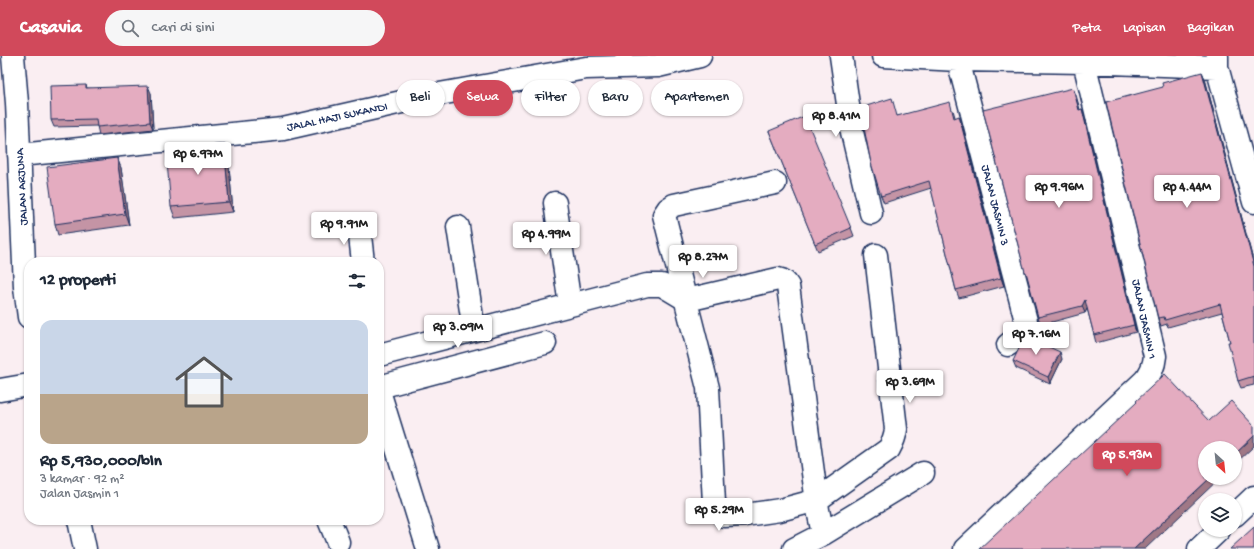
<!DOCTYPE html>
<html lang="id">
<head>
<meta charset="utf-8">
<style>
	body { margin:0; font-family:"Gochi Hand",sans-serif; background:#f6f6f7; color:#1f2937; height:100vh; display:flex; flex-direction:column; font-size:15px; white-space:nowrap }
	* { box-sizing:border-box; margin:0 }
	p { font-size:13px; color:#747a83 }
	.icon { flex:none; width:22px; height:22px; fill:none; stroke:currentColor; stroke-width:2; stroke-linecap:round; stroke-linejoin:round }
	.map { position:relative; flex:1; overflow:hidden }
	.side { position:absolute; left:24px; top:201px; width:360px; height:268px; display:flex; flex-direction:column; background:#fff; border-radius:16px; box-shadow:0 1px 3px #0004 }
	.side>* { flex:none }
	.guide { position:absolute; left:396px; top:24px; width:380px; height:36px; display:flex; gap:8px }
	.needle { width:26px; rotate:153deg }
	.buttons { position:absolute; left:1198px; top:385px; display:grid; gap:8px }
	.buttons a { display:grid; place-items:center; width:44px; height:44px; border-radius:50%; background:#fff; box-shadow:0 1px 3px #0004; font-size:20px }
	.price { position:absolute; translate:-50% -34px; padding:0 9px; border-radius:4px; background:#fff; color:#222; font-size:13px; line-height:26px; filter:drop-shadow(0 1px 2px #0008) }
	.price::after { content:''; position:absolute; left:50%; top:24px; width:12px; height:9px; margin-left:-6px; background:inherit; clip-path:polygon(0 0,100% 0,50% 100%) }
	.price.active { background:#d1495b; color:#fff }
	ul { padding:0; list-style:none }
	li { display:grid; align-content:center; gap:8px; height:212px; padding:0 16px }
	li span { display:grid; place-items:center; height:124px; border-radius:12px; color:#555 }
	li>.icon { margin-inline-start:auto }
	span .icon { width:72px; height:72px; fill:#fffc; stroke-width:1 }
	li b { font-size:17px }
	h2 { display:flex; justify-content:space-between; align-items:center; height:48px; padding:0 16px; font-size:17px }
	.chip { padding:0 14px; border-radius:18px; background:#fff; box-shadow:0 1px 3px #0004; font-size:14px; line-height:36px }
	.chip.active { background:#d1495b; color:#fff }
	header { display:flex; align-items:center; gap:24px; box-sizing:border-box; height:56px; padding:0 20px; background:#d1495b; color:#fff }
	header strong { font-size:19px }
	nav { display:flex; gap:22px; margin-inline-start:auto; font-size:14px }
	.search { width:280px; height:36px; background:#f6f6f7; display:flex; align-items:center; gap:10px; box-sizing:border-box; padding:0 14px; border-radius:22px; color:#747a83; font-size:15px }
	.map>svg:first-child { display:block }
</style>
</head>
<body>
<header>
<strong>Casavia</strong>
<div class="search"><svg class="icon" aria-label="search" viewBox="0 0 24 24"><circle cx="10" cy="10" r="6"/><path d="M15 15l6 6"/></svg>Cari di sini</div>
<nav><a>Peta</a><a>Lapisan</a><a>Bagikan</a></nav>
</header>
<div class="map">
<svg width="1254" height="493" viewBox="0 0 1254 493">
	<rect width="100%" height="100%" fill="#faeef2"/>
	<filter id="ink" filterUnits="userSpaceOnUse"><feTurbulence type="fractalNoise" baseFrequency=".025" numOctaves="2"/><feDisplacementMap in="SourceGraphic" scale="8" xChannelSelector="R" yChannelSelector="G"/><feConvolveMatrix kernelMatrix="1 2 1 2 8 2 1 2 1" color-interpolation-filters="sRGB"/></filter>
	<g filter="url(#ink)">
		<g fill="none" stroke-linecap="round" stroke-linejoin="round">
			<defs>
				<path id="minor" d="M 13,0 L 17,47 L 25,231 L 29,261
					M 841,0 L 852,76 L 871,157
					M 883,0 L 958,4 L 1084,6 L 1217,11
					M 958,0 L 958,4 L 1026,265 C 1024,276 1016,282 1008,289
					M 1217,0 L 1217,11 L 1254,146
					M 19,99 L 283,73 L 428,40 L 586,12 L 658,10 L 700,0
					M 775,127 L 674,149 L 668,153 L 664,159 L 708,332 L 714,447 L 724,460 L 745,459 L 780,454 L 817,444 L 889,393 C 893,386 895,381 896,373 L 876,199
					M 555,147 L 570,249
					M 359,171 L 363,206
					M 458,171 L 474,274
					M 379,299 L 647,229 L 662,229 L 687,244 L 778,223 C 783,224 786,226 788,230 L 818,454 L 823,478
					M 379,331 L 545,287
					M 0,334 L 29,329
					M 379,335 L 428,493
					M 1235,459 L 1254,441
					M 79,464 L 85,493
					M 329,464 L 338,486
					M 794,493 L 823,478 L 923,417
					M 965,493 L 1144,325 C 1151,318 1154,311 1155,300 L 1084,6 L 1084,0
					M 1199,493 L 1219,474"/>
			</defs>
			<use href="#minor" stroke="#1b2f5e" stroke-width="25"/>
			<use href="#minor" stroke="#fff" stroke-width="22"/>
		</g>
		<path fill="#c494a5" stroke="#1b2f5e" d="M 1202,16 L 1205,23 L 1254,208 L 1254,329 L 1241,332 L 1238,325 L 1230,286 L 1222,256 L 1168,271 L 1167,268 L 1161,270 L 1158,262 Z
			M 86,29 L 87,32 L 151,37 L 153,73 L 99,79 L 97,70 L 54,71 L 51,64 Z
			M 1073,32 L 1080,54 L 1082,53 L 1084,61 L 1136,276 L 1096,287 L 1094,279 L 1087,252 L 1085,257 L 1041,269 L 1038,261 L 1028,223 L 1025,216 Z
			M 953,54 L 955,61 L 962,68 L 1004,230 L 959,242 L 956,234 L 931,132 L 884,147 L 881,140 L 897,60 Z
			M 769,75 L 851,172 L 854,180 L 818,195 Z
			M 224,88 L 228,99 L 233,156 L 175,162 L 171,151 Z
			M 117,102 L 121,112 L 129,169 L 58,179 L 55,168 Z
			M 1062,303 L 1050,328 L 1016,312 L 1013,305 Z"/>
		<path fill="#a07886" stroke="#1b2f5e" d="M 1202,16 L 1205,23 L 1254,208 L 1254,210 Z
			M 148,30 L 151,37 L 153,73 L 150,66 Z
			M 1073,32 L 1076,39 L 1082,61 L 1079,54 Z
			M 1082,53 L 1084,61 L 1136,276 L 1134,269 Z
			M 959,60 L 962,68 L 1004,230 L 1001,222 Z
			M 224,88 L 228,99 L 233,156 L 229,146 Z
			M 117,102 L 121,112 L 129,169 L 125,158 Z
			M 1085,244 L 1088,251 L 1085,257 L 1082,250 Z
			M 1060,296 L 1062,303 L 1050,328 L 1048,321 Z
			M 1254,380 L 1254,390 L 1235,408 L 1235,398 Z
			M 1210,422 L 1220,422 L 1145,493 L 1134,493 Z"/>
		<path fill="#e4acc0" stroke="#1b2f5e" d="M 1202,16 L 1254,210 L 1254,320 L 1238,325 L 1228,286 L 1230,286 L 1220,248 L 1165,264 L 1164,261 L 1158,262 L 1106,46 L 1163,31 L 1162,27 Z
			M 86,29 L 86,32 L 148,30 L 150,66 L 97,71 L 96,63 L 51,64 L 50,30 Z
			M 1073,32 L 1079,54 L 1082,53 L 1134,269 L 1094,279 L 1085,244 L 1082,250 L 1038,261 L 1026,216 L 1025,216 L 983,54 Z
			M 892,42 L 897,60 L 950,46 L 954,62 L 959,60 L 1001,222 L 956,234 L 929,125 L 881,140 L 871,107 L 860,52 Z
			M 805,60 L 851,172 L 815,188 L 769,75 Z
			M 224,88 L 229,146 L 171,151 L 166,95 Z
			M 117,102 L 125,158 L 55,168 L 47,111 Z
			M 1025,280 L 1060,296 L 1048,321 L 1013,305 Z
			M 1165,318 L 1209,365 L 1231,345 L 1254,370 L 1254,380 L 1235,398 L 1235,392 L 1205,392 L 1205,422 L 1210,422 L 1134,493 L 979,493 L 1137,346 L 1136,345 Z
			M 1254,471 L 1254,493 L 1230,493 Z"/>
	</g>
	<g text-anchor="middle" stroke-width="4" stroke-linejoin="round" paint-order="stroke">
		<g font-size="12" fill="#1b2f5e" stroke="#fff">
			<text transform="translate(337 60) rotate(-12)" y="4">JALAL HAJI SUKANDI</text>
			<text transform="translate(21 131) rotate(-93)" y="4">JALAN ARJUNA</text>
			<text transform="translate(996 149) rotate(76)" y="4">JALAN JASMIN 3</text>
			<text transform="translate(1145 263) rotate(78)" y="4">JALAN JASMIN 1</text>
		</g>
	</g>
</svg>
<div class="buttons">
<a><svg class="needle" viewBox="-14 -14 28 28"><path d="M0-13l5 13h-10z" fill="#e53935"/><path d="M0 13l5-13h-10z" fill="#747a83"/></svg></a>
<a><svg class="icon" aria-label="layers" viewBox="0 0 24 24"><path d="M12 4l9 5-9 5-9-5zM3 14l9 5 9-5"/></svg></a>
</div>
<b class="price" style="left:836px;top:82px">Rp 8.41M</b>
<b class="price" style="left:198px;top:120px">Rp 6.97M</b>
<b class="price" style="left:1059px;top:153px">Rp 9.96M</b>
<b class="price" style="left:1187px;top:153px">Rp 4.44M</b>
<b class="price" style="left:344px;top:190px">Rp 9.91M</b>
<b class="price" style="left:546px;top:200px">Rp 4.99M</b>
<b class="price" style="left:703px;top:223px">Rp 8.27M</b>
<b class="price" style="left:458px;top:293px">Rp 3.09M</b>
<b class="price" style="left:1036px;top:300px">Rp 7.16M</b>
<b class="price" style="left:910px;top:348px">Rp 3.69M</b>
<b class="price active" style="left:1127px;top:421px">Rp 5.93M</b>
<b class="price" style="left:719px;top:476px">Rp 5.29M</b>
<div class="guide">
<a class="chip">Beli</a>
<a class="chip active">Sewa</a>
<a class="chip">Filter</a>
<a class="chip">Baru</a>
<a class="chip">Apartemen</a>
</div>
<section class="side">
<h2>12 properti<svg class="icon" aria-label="filters" viewBox="0 0 24 24"><path d="M4 7h16M4 17h16"/><circle cx="9" cy="7" r="2"/><circle cx="15" cy="17" r="2"/></svg></h2>
<ul>
<li><span style="background:linear-gradient(#c9d6e8 60%,#b9a48a 0)"><svg class="icon" aria-label="home" viewBox="0 0 24 24"><path d="M3 11l9-7 9 7M6 9v11h12V9"/></svg></span><div><b>Rp 5,930,000/bln</b><p>3 kamar · 92 m²</p><p>Jalan Jasmin 1</p></div></li>
</ul>
</section>
</div>
</body>
</html>
